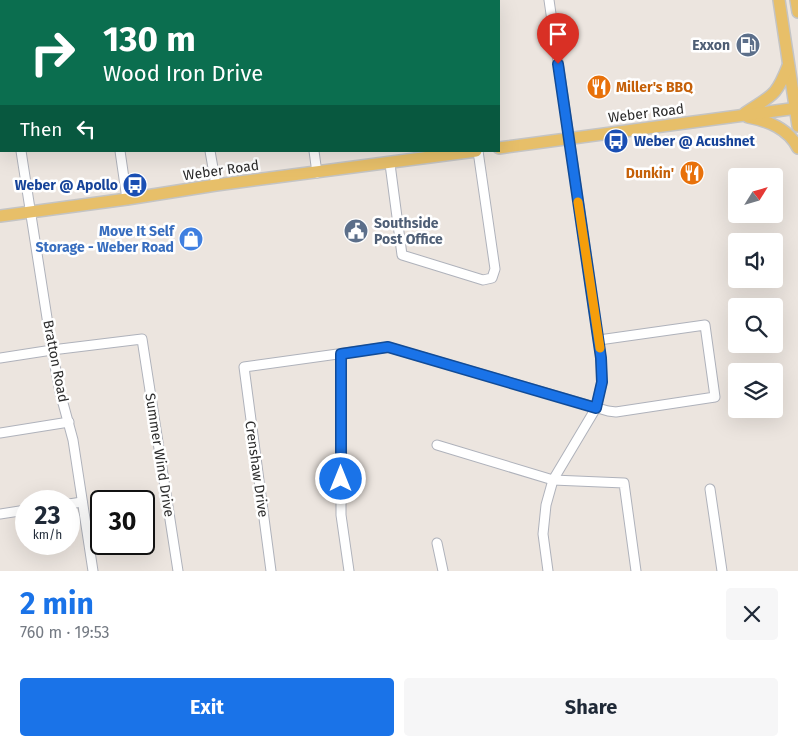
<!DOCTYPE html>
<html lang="en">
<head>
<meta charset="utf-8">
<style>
	:root { --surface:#fff; --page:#f6f6f7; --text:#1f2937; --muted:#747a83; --accent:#1a73e8 }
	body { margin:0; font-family:"Fira Sans",sans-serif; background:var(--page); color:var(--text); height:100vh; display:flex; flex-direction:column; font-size:19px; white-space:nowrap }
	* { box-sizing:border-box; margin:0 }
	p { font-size:16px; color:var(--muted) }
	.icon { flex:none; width:28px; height:28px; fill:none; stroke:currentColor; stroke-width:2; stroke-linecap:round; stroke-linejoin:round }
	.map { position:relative; height:571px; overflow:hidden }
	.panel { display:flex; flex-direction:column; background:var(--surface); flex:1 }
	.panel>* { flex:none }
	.top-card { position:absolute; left:0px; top:0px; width:500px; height:152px; box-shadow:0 5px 20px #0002; background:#0b6e4f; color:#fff; overflow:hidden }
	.needle { width:32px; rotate:53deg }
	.controls { position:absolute; left:728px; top:168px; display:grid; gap:10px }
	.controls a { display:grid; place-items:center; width:55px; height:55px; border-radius:5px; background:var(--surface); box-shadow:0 5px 20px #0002; font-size:25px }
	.speed { position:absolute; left:15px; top:490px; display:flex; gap:10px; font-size:25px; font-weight:700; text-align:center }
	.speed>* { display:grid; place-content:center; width:65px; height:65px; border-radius:50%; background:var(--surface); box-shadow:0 5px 20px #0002; line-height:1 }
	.speed small { font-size:12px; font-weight:400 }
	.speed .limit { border:2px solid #111; border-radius:8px; background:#fff; color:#111 }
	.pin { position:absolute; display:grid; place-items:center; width:42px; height:42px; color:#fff; margin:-51px -21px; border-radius:50% 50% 50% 0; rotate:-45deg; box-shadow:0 0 5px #0007 }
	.pin .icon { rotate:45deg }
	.me { position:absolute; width:55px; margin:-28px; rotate:0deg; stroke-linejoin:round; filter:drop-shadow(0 0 4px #0008) }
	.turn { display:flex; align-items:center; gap:18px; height:105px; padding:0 20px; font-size:22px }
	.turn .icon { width:65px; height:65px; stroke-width:2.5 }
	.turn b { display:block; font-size:35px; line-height:42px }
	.then { display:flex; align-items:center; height:48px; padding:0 20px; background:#0003; gap:10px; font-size:19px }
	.round { display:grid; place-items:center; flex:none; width:52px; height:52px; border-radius:5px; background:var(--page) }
	.headline { display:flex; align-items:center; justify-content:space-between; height:85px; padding:0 20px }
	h1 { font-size:30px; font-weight:700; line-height:38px; color:var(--accent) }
	.button { display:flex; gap:10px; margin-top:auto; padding:10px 20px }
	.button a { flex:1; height:58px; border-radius:5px; background:var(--accent); color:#fff; font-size:20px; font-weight:700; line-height:58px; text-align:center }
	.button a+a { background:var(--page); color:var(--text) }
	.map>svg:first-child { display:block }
</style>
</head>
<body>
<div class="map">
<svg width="798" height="571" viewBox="0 0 798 571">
	<rect width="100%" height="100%" fill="#ece5df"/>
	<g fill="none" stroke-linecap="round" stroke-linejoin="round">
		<defs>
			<g id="minor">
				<path d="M96 0V1"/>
				<path d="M187 0V1"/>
				<path d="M292 0V1"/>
				<path d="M0 16 1 24"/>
				<path d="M21 151 52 350 60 392 73 440 93 571"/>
				<path d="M120 151 127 199"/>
				<path d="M210 151 216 185"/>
				<path d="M314 151 317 173"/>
				<path d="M390 164 402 255 483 280 492 278 495 269 478 151"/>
				<path d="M341 354V515L349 571"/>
				<path d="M0 358 52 350 142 339 178 571"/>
				<path d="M0 433 69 422"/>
				<path d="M437 445 553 480 624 483 636 571"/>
				<path d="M710 489 722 571"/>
				<path d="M69 504 82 502"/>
				<path d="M0 514 26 510"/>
				<path d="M437 543 443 571"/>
				<path d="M271 571 244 367 388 347 608 411 616 412 715 397 705 325 599 340"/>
				<path d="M548 571 543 534 546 505 553 480 596 408 602 382 601 358 549 0"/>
			</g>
			<g id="major">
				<path d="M779 0 798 126"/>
				<path d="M796 0 798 12"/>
				<path d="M745 113C772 95 776 97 788 66"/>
				<path d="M748 117C768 121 788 128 798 148"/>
				<path d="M499 148 798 108"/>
				<path d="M0 216 127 199 216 185 476 151"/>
			</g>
		</defs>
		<use href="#minor" stroke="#afb2bb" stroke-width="11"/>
		<use href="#major" stroke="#c4c4c4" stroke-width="14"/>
		<use href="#minor" stroke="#fff" stroke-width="9"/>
		<use href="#major" stroke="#e7bf69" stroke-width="11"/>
	</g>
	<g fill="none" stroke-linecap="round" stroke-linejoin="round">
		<defs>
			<path id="route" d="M341 479V354L388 347 596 408 602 382 601 358 558 64"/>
		</defs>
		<use href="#route" stroke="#114b97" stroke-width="12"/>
		<use href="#route" stroke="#1a73e8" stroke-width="9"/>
		<path stroke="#f59e0b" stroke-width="9" d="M578 202 600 348"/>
	</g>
	<defs>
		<symbol id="fuel-disc" viewBox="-11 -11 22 22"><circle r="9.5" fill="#5c6f8a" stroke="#fff"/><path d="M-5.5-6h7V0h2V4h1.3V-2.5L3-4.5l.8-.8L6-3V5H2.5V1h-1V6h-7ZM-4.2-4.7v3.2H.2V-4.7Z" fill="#fff"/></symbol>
		<symbol id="restaurant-disc" viewBox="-11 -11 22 22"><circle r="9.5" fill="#e8710a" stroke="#fff"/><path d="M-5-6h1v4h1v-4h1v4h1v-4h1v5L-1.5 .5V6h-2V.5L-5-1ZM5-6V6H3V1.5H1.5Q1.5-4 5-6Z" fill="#fff"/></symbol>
		<symbol id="bus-disc" viewBox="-11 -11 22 22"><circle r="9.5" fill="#1a4fb4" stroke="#fff"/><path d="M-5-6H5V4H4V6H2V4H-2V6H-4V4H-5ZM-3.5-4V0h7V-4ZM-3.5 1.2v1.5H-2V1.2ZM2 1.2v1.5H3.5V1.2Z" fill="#fff"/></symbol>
		<symbol id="civic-disc" viewBox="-11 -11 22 22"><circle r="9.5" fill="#5c6f8a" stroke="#fff"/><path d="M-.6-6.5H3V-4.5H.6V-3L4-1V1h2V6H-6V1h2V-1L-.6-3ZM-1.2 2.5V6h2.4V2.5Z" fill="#fff"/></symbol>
		<symbol id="shop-disc" viewBox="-11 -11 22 22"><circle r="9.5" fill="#3f7fe0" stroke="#fff"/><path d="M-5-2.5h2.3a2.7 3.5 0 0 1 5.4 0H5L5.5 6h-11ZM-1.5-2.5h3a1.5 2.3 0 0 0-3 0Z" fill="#fff"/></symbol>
	</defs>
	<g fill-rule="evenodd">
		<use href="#fuel-disc" x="734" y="31" width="28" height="28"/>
		<use href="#restaurant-disc" x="585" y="73" width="28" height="28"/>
		<use href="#bus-disc" x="602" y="127" width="28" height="28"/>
		<use href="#restaurant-disc" x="678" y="159" width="28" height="28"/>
		<use href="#bus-disc" x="121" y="171" width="28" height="28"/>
		<use href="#civic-disc" x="342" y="217" width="28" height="28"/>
		<use href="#shop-disc" x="177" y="225" width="28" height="28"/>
	</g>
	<g text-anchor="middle" stroke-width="5" stroke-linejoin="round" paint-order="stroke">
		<g font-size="14" font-weight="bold" fill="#4e5e75" stroke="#fff" text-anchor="end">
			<text x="730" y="50">Exxon</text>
			<text x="374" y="228" text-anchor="start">Southside<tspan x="374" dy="16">Post Office</tspan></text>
		</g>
		<g font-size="14" font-weight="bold" fill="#c56008" stroke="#fff" text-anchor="start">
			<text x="616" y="92">Miller's BBQ</text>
			<text x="674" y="178" text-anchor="end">Dunkin'</text>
		</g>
		<g font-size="14" fill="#2c2c2c" stroke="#fff">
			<text transform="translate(646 113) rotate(-7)" y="5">Weber Road</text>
			<text transform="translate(221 170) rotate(-8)" y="5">Weber Road</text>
			<text transform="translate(56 361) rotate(79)" y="5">Bratton Road</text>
			<text transform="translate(160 455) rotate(81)" y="5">Summer Wind Drive</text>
			<text transform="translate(257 469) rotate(82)" y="5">Crenshaw Drive</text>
		</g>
		<g font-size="14" font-weight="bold" fill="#164399" stroke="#fff" text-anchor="start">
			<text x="634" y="146">Weber @ Acushnet</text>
			<text x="118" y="190" text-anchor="end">Weber @ Apollo</text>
		</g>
		<g font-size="14" font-weight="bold" fill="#366cbe" stroke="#fff" text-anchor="end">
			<text x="174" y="236">Move It Self<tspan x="174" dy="16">Storage - Weber Road</tspan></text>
		</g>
	</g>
</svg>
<div class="controls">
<a><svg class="needle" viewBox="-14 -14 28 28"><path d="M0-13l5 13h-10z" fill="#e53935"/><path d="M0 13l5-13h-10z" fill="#747a83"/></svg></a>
<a><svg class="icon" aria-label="sound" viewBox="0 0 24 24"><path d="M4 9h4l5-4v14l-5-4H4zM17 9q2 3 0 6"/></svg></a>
<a><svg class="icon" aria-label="search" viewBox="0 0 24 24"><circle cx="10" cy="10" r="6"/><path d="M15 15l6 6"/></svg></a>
<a><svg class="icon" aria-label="layers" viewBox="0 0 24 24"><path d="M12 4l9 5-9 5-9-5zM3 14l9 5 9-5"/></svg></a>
</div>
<div class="speed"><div>23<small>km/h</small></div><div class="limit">30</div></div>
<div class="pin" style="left:558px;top:64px;background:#d93025"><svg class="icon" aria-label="arrive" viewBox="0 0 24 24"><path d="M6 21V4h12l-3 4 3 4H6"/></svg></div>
<svg class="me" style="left:341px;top:479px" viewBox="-20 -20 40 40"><circle r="17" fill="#1a73e8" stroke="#fff" stroke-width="3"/><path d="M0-11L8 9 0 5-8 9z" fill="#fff"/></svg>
<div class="top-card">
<div class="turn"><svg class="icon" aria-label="right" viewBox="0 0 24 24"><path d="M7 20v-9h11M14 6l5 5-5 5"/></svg><div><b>130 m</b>Wood Iron Drive</div></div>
<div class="then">Then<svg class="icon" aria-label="left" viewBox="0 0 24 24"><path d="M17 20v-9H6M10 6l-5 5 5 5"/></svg></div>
</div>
</div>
<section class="panel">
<div class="headline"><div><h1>2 min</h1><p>760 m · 19:53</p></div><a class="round"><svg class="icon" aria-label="close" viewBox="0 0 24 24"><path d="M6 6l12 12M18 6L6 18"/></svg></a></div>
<div class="button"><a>Exit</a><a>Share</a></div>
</section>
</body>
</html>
